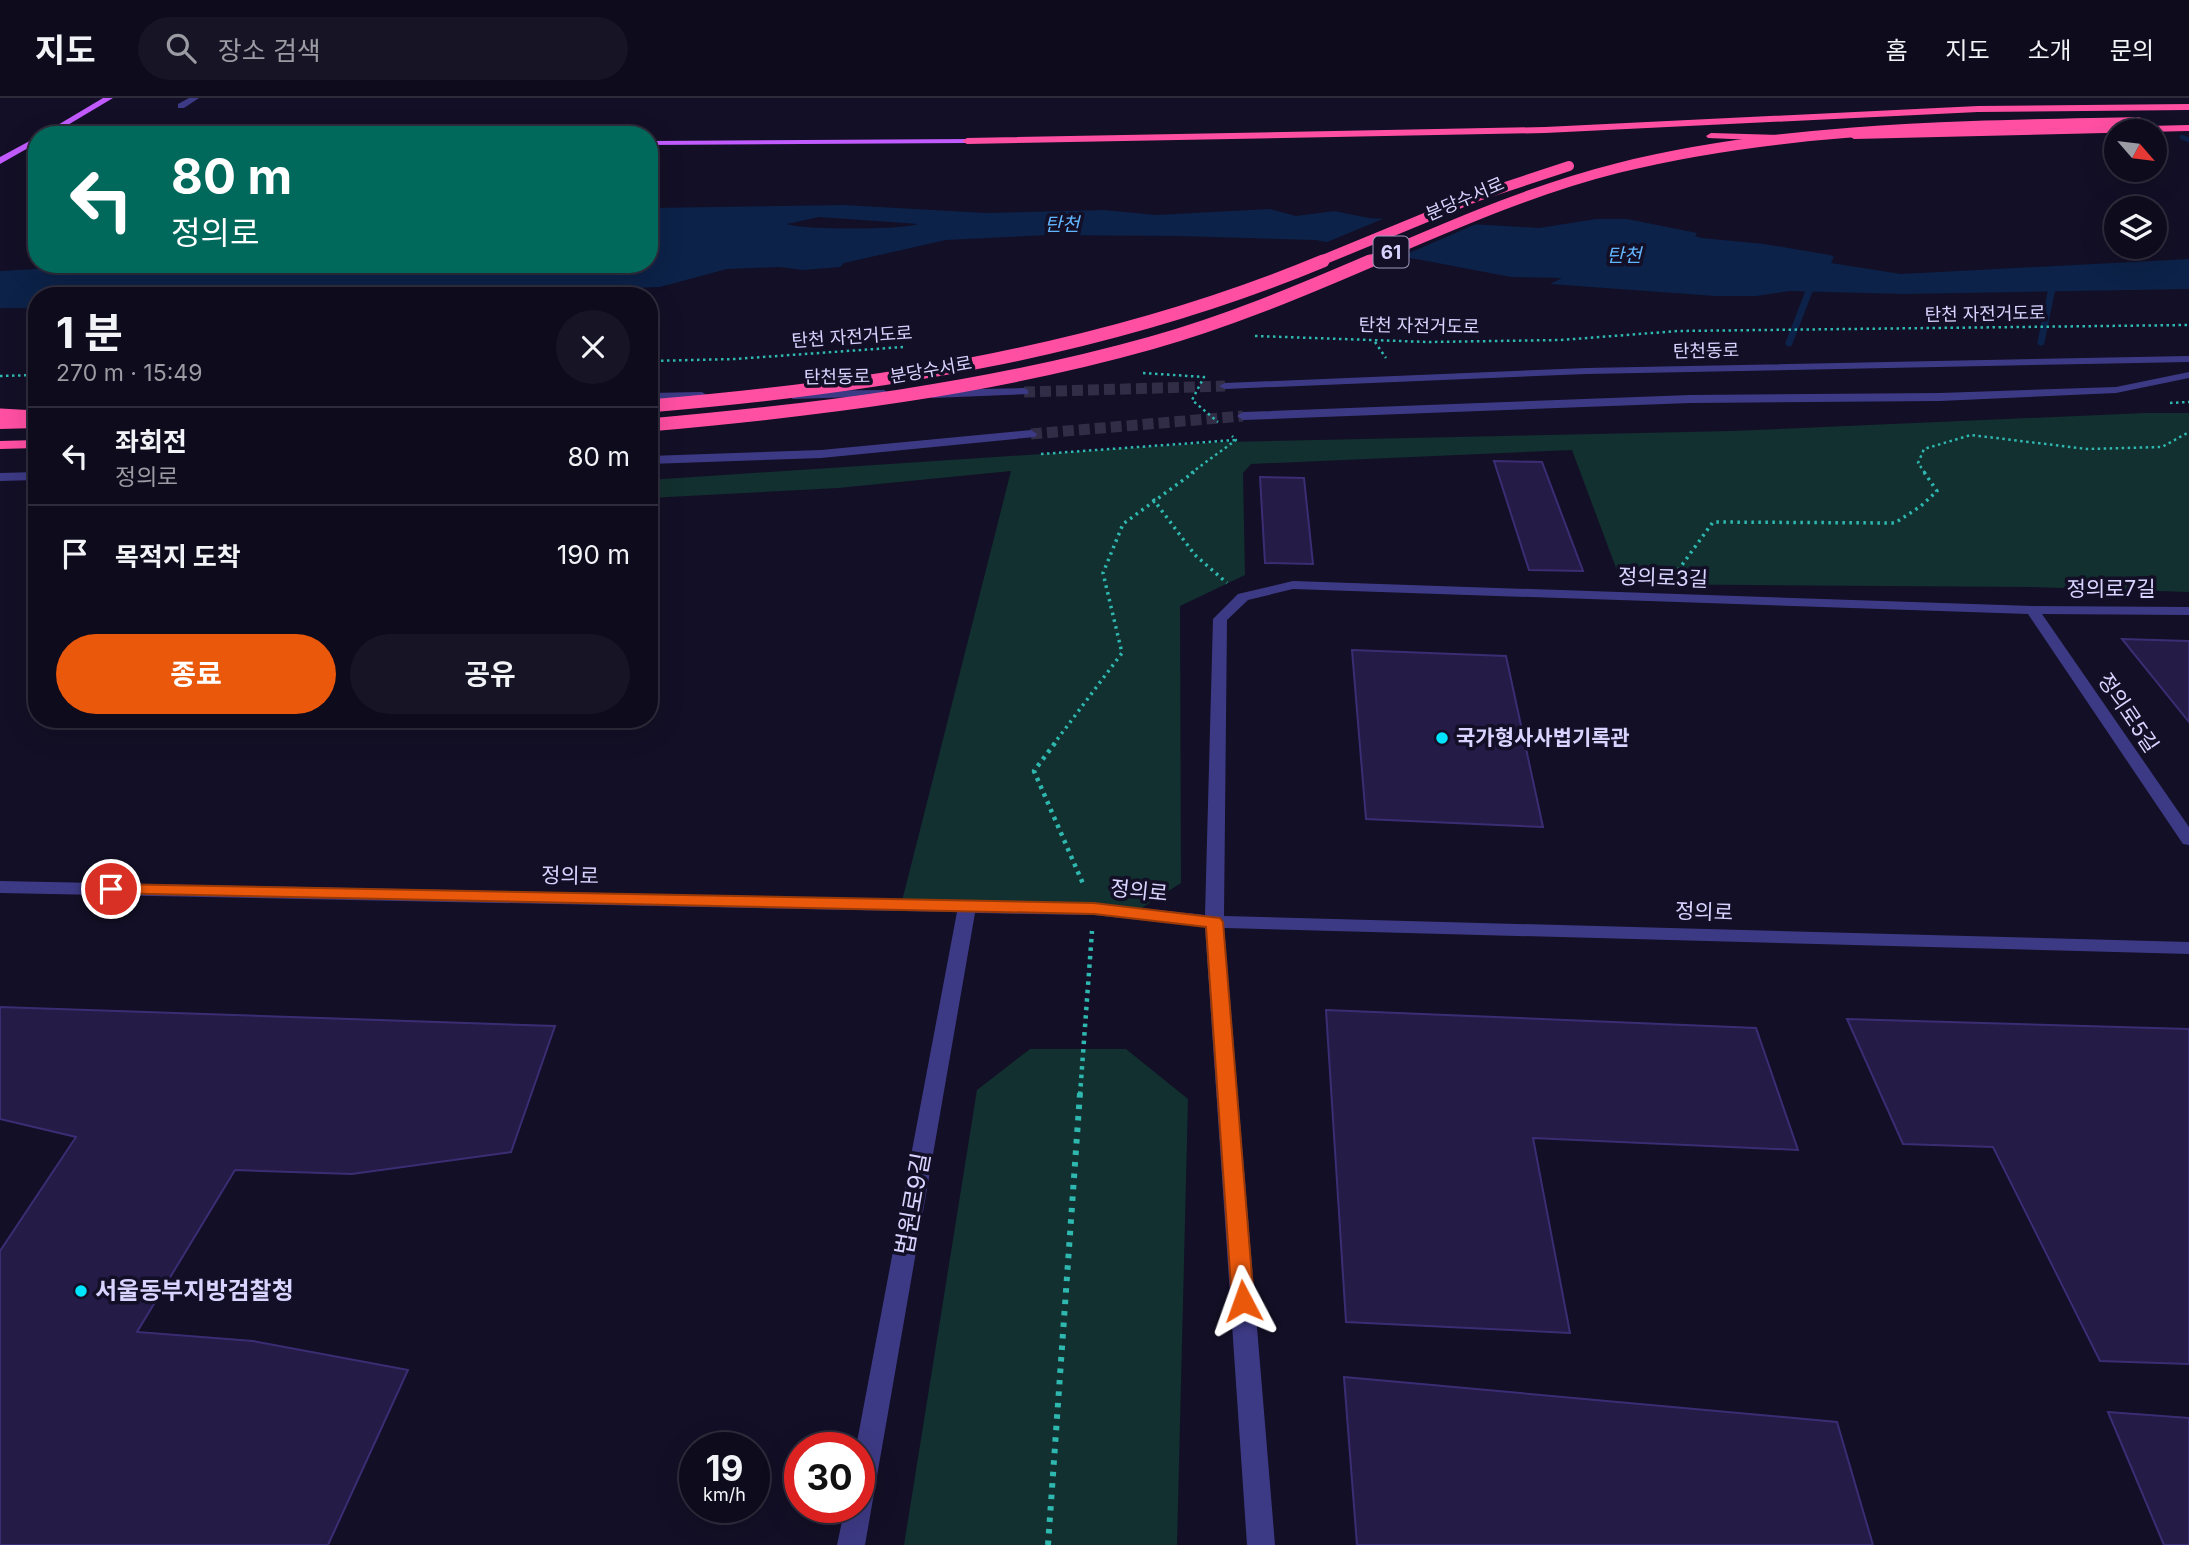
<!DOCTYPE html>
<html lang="ko">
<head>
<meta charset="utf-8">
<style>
	:root { --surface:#0e0b1c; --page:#171425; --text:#f1f3f6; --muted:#9b9ba3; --line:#2e2b3b; --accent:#ea580c }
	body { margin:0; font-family:Inter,"Noto Sans KR",sans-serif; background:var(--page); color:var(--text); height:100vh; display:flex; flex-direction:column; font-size:26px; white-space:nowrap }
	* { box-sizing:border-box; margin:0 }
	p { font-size:23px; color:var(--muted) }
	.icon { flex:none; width:38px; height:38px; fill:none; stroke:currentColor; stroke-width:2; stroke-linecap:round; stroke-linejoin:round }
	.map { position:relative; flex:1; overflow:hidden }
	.details { position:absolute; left:28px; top:189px; width:630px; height:441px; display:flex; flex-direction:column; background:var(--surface); border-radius:28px; box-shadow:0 7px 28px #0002,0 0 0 2px var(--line) }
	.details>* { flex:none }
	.guide { position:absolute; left:28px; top:28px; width:630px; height:147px; border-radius:28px; box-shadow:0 7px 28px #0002,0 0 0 2px var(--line); background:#00695c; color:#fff; overflow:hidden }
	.needle { width:46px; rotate:118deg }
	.fabs { position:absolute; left:2104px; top:21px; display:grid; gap:14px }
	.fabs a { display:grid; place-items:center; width:63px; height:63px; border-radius:50%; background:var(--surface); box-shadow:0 7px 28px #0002,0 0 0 2px var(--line); font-size:35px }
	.speed { position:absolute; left:679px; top:1334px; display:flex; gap:14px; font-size:35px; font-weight:700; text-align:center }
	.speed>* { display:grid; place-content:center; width:91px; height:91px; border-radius:50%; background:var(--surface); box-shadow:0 7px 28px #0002,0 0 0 2px var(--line); line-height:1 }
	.speed small { font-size:18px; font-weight:400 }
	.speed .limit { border:10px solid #d22; background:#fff; color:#111 }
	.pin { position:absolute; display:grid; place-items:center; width:60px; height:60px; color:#fff; margin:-30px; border:4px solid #fff; border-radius:50%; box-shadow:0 2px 7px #0007 }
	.me { position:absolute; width:77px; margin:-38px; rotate:356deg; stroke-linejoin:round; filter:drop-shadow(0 0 5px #0008) }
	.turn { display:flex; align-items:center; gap:24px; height:147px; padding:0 28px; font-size:32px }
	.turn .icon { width:91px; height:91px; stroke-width:2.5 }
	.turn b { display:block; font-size:49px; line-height:60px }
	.round { display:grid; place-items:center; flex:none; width:74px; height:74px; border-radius:37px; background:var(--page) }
	.head { display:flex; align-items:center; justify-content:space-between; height:119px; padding:0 28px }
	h1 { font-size:42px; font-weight:700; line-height:52px }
	.button { display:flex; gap:14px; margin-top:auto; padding:14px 28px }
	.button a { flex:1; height:80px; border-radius:42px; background:var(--accent); color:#fff; font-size:28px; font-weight:700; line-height:80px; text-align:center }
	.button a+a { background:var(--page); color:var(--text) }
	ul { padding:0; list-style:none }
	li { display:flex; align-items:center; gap:21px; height:98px; padding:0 28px; border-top:2px solid var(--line) }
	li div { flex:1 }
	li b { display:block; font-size:26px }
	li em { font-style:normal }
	header { display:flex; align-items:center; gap:42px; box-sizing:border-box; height:98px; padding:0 35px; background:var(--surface); border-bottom:2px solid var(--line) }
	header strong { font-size:33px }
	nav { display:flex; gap:38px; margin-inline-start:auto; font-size:24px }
	.search { width:490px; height:63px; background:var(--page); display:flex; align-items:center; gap:18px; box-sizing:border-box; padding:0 24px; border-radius:38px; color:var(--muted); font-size:26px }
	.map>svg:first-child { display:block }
</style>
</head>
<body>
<header>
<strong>지도</strong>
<div class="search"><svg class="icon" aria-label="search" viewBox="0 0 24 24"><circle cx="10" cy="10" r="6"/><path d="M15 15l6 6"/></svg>장소 검색</div>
<nav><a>홈</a><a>지도</a><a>소개</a><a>문의</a></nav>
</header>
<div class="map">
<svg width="2189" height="1447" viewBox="0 0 2189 1447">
	<rect width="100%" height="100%" fill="#130f26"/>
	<g fill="#12302f">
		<path d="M2145 315H2189V494L2030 489 1622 486 1572 352 1251 366 1243 375 1245 477 1180 508 1181 785 1137 813 902 803 1011 373 838 390 649 400V382L1222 344 1732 333Z"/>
		<path d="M1030 951H1126L1188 1001 1177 1447H904L977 992Z"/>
	</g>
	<path fill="#0c2248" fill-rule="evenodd" d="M844 107 986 115 1104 112 1156 117 1270 111 1296 118 1334 113 1369 120 1539 130 1596 121H1627L1697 135 1695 138 1702 140 1764 146 1830 157 1834 159 1831 165 1901 176 2189 161V191L1903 196 1790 193 1756 198H1715L1550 186 1562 180 1511 179 1316 142 1178 138 1048 137 946 142 844 165 840 169 803 172 779 169 727 171 660 189 541 193 540 191 506 190 371 198H37V210H0V173L52 170 90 174 122 167 162 166H649V110ZM819 119 918 126C903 132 801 132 787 126Z"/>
	<path fill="#130f26" d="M1390 118 1483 123 1393 162 1320 147Z"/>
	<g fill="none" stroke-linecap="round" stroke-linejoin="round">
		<path stroke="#0c2248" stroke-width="5" d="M2182 39 2189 42"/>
		<g stroke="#0c2248" stroke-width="7">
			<path d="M2041 244 2054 180"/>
			<path d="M1789 245 1813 183"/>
		</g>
	</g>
	<g fill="#241b47" stroke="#3b2d73" stroke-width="2">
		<path d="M1494 363 1542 364 1583 473 1529 472Z"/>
		<path d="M1260 379 1304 380 1313 466 1265 465Z"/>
		<path d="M2122 541 2189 543V624Z"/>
		<path d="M1352 552 1506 558 1543 729 1366 721Z"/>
		<path d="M0 909 555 928 511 1054 352 1076 235 1072 137 1234 253 1243 408 1272 328 1447H0V1153L76 1039 0 1021Z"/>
		<path d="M1326 912 1756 930 1798 1052 1533 1040 1570 1235 1346 1224Z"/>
		<path d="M1847 921 2189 931V1266L2100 1263 1993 1049 1903 1046Z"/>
		<path d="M1344 1279 1837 1324 1873 1447H1357Z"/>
		<path d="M2108 1314 2189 1320V1447H2164Z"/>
	</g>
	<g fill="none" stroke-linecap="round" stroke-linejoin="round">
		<g stroke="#312d47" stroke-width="11" stroke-dasharray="11 5" stroke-linecap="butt">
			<path d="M1024 294 1225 288"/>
			<path d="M1031 336 1243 318"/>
		</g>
		<g stroke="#2fb8b0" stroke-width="2.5" stroke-dasharray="2.5 3.5" stroke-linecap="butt">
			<path d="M1255 238 1429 244 1561 242 1678 233 2189 227"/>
			<path d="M1375 244 1386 260"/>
			<path d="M649 263 735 261 903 249"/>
			<path d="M1143 275 1204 279 1192 302 1218 324"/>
			<path d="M0 278 37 277"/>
			<path d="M2170 305 2189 304"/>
			<path d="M1041 356 1235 342"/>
			<path d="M1191 375 1236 342 1232 338"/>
			<path d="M1925 375 1918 365 1924 351 1971 337 2087 351 2162 349 2189 334"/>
		</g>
		<g stroke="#2fb8b0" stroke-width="3.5" stroke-dasharray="2.5 4.5" stroke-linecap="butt">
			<path d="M1153 401 1195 457 1227 485"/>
			<path d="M1674 478 1713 424 1895 425 1921 408 1937 393 1924 374"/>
			<path d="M1053 647 1122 555 1103 475 1123 426 1194 374"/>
		</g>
		<g stroke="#2fb8b0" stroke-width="4.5" stroke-dasharray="3.5 5" stroke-linecap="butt">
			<path d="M1055 645 1034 673 1084 788"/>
			<path d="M1080 997 1092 833"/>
		</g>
		<path stroke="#2fb8b0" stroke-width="6" stroke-dasharray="4.5 7" stroke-linecap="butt" d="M1048 1447 1080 995"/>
		<g fill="#3d3a85" fill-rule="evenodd">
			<path d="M189 0H199L184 10H178V6Z"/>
			<path d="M2189 258V264L1586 276 1225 291 1219 288 1225 285 1586 270Z"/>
			<path d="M2189 274V280L2116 295 1940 303 1690 305 1243 322 1237 318 1243 314 1690 297 1940 295 2116 289Z"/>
			<path d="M1024 290 1028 292V296L933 300 927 296 933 292Z"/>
			<path d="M884 292 890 296 888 298 793 301 787 297 793 293Z"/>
			<path d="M649 295 702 294 708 298 702 302 649 303Z"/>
			<path d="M1031 332 1037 336 1035 339 821 360 649 366V358L821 352Z"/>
			<path d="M37 374V382L0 383V375Z"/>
			<path d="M1293 483 2032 508 2189 509V517L2042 516 2189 729V747L2183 746 2028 516 1293 491 1248 502 1227 522 1224 818 2189 844V856L1224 830 1275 1447H1247L1205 829 1094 817 975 815 865 1447H837L845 1409H859V1349H856L957 814 0 795V783L1094 805 1205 817 1213 521 1238 496Z"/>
		</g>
		<g fill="#c25bff" fill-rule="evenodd">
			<path d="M103 0H113L51 37H41Z"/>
			<path d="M37 39V45L0 66V59Z"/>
			<path d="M970 41 967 45 649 47V43Z"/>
		</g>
		<g fill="#ff4fa3" fill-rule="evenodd">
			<path d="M2189 6V12L1978 14 1545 35 967 46 962 43 967 40 1545 29 1978 8Z"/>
			<path d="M2189 27V33L1854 41 1849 38 1854 35Z"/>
			<path d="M1711 35 1780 37 1785 40 1780 43 1708 40 1706 38Z"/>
			<path d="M37 322V330L0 331V323Z"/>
			<path d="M37 342V350L0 351V343Z"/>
		</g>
		<g stroke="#ff4fa3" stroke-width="10">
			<path d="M1318 164 1478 98 1569 68"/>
			<path d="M1366 164C1448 129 1530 92 1618 70 1787 28 1964 28 2138 24"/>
		</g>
		<g stroke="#ff4fa3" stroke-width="13">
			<path d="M649 308C879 289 1109 252 1323 163"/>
			<path d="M0 317 37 319"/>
			<path d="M649 327C819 312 987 291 1151 245 1226 224 1298 194 1370 163"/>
		</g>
	</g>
	<path fill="#ea580c" stroke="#983908" stroke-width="2" d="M111 786 1094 805 1220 820 1223 824 1254 1203 1251 1210 1243 1212 1235 1210 1232 1203 1206 829 1094 816 105 795 102 791 105 787Z"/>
	<g fill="#00e5ff" stroke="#130f26" stroke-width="2.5">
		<circle cx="1442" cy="640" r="7"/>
		<circle cx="81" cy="1193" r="7"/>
	</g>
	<g text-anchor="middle" stroke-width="7" stroke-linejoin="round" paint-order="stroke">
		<g font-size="18" fill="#d9d4ff" stroke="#130f26">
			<text transform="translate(1465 101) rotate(-23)" y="6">분당수서로</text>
			<text transform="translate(1985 216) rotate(-1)" y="6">탄천 자전거도로</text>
			<text transform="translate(1419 228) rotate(1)" y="6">탄천 자전거도로</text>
			<text transform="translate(852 239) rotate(-4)" y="6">탄천 자전거도로</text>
			<text transform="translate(1706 253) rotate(-1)" y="6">탄천동로</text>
			<text transform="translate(931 272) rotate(-10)" y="6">분당수서로</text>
			<text transform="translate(837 279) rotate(-1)" y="6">탄천동로</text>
		</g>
		<g font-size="19" font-style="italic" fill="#62b6ff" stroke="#130f26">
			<text x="1062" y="133">탄천</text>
			<text x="1624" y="164">탄천</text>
		</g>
		<rect fill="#130f26" stroke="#9e99be" stroke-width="2" x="1373.5" y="138.5" width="35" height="31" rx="5"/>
		<g font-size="19" font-weight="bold" fill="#d9d4ff">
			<text x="1391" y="161">61</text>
		</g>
		<g font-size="21" fill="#d9d4ff" stroke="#130f26">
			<text transform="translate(1663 480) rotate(2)" y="7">정의로3길</text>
			<text x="2111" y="498">정의로7길</text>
			<text transform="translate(2128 615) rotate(56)" y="7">정의로5길</text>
			<text transform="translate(570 778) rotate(1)" y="7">정의로</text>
			<text transform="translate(1139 793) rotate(6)" y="7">정의로</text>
			<text transform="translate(1704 814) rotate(2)" y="7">정의로</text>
		</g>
		<g font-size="21" font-weight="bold" fill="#d9d4ff" stroke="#130f26" text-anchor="start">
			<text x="1456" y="647">국가형사사법기록관</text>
		</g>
		<g font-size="24" fill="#d9d4ff" stroke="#130f26">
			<text transform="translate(913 1106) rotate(-80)" y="8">법원로9길</text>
		</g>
		<g font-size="24" font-weight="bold" fill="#d9d4ff" stroke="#130f26" text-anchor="start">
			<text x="95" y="1201">서울동부지방검찰청</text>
		</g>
	</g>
</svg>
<div class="fabs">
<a><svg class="needle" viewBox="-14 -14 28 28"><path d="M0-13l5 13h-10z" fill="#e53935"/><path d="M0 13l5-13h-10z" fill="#9b9ba3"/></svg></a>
<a><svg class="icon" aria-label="layers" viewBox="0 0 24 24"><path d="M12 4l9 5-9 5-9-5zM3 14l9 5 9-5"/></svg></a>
</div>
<div class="speed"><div>19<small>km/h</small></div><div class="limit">30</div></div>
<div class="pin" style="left:111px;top:791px;background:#d93025"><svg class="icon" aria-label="arrive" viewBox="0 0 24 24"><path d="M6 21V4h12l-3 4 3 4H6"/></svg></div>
<svg class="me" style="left:1243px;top:1203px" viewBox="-20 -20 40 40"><path d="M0-17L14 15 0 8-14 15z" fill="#ea580c" stroke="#fff" stroke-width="4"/></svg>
<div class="guide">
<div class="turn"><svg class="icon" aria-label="left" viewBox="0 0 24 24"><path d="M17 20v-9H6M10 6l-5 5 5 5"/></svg><div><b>80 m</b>정의로</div></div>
</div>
<section class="details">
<div class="head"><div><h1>1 분</h1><p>270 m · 15:49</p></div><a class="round"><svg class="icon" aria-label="close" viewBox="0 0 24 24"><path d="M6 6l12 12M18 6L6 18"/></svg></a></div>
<ul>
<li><svg class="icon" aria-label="left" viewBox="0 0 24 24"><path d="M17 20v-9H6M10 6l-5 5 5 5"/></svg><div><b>좌회전</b><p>정의로</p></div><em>80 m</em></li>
<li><svg class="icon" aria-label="arrive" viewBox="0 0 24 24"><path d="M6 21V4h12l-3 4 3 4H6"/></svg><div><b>목적지 도착</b></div><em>190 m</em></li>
</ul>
<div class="button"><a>종료</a><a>공유</a></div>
</section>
</div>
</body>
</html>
